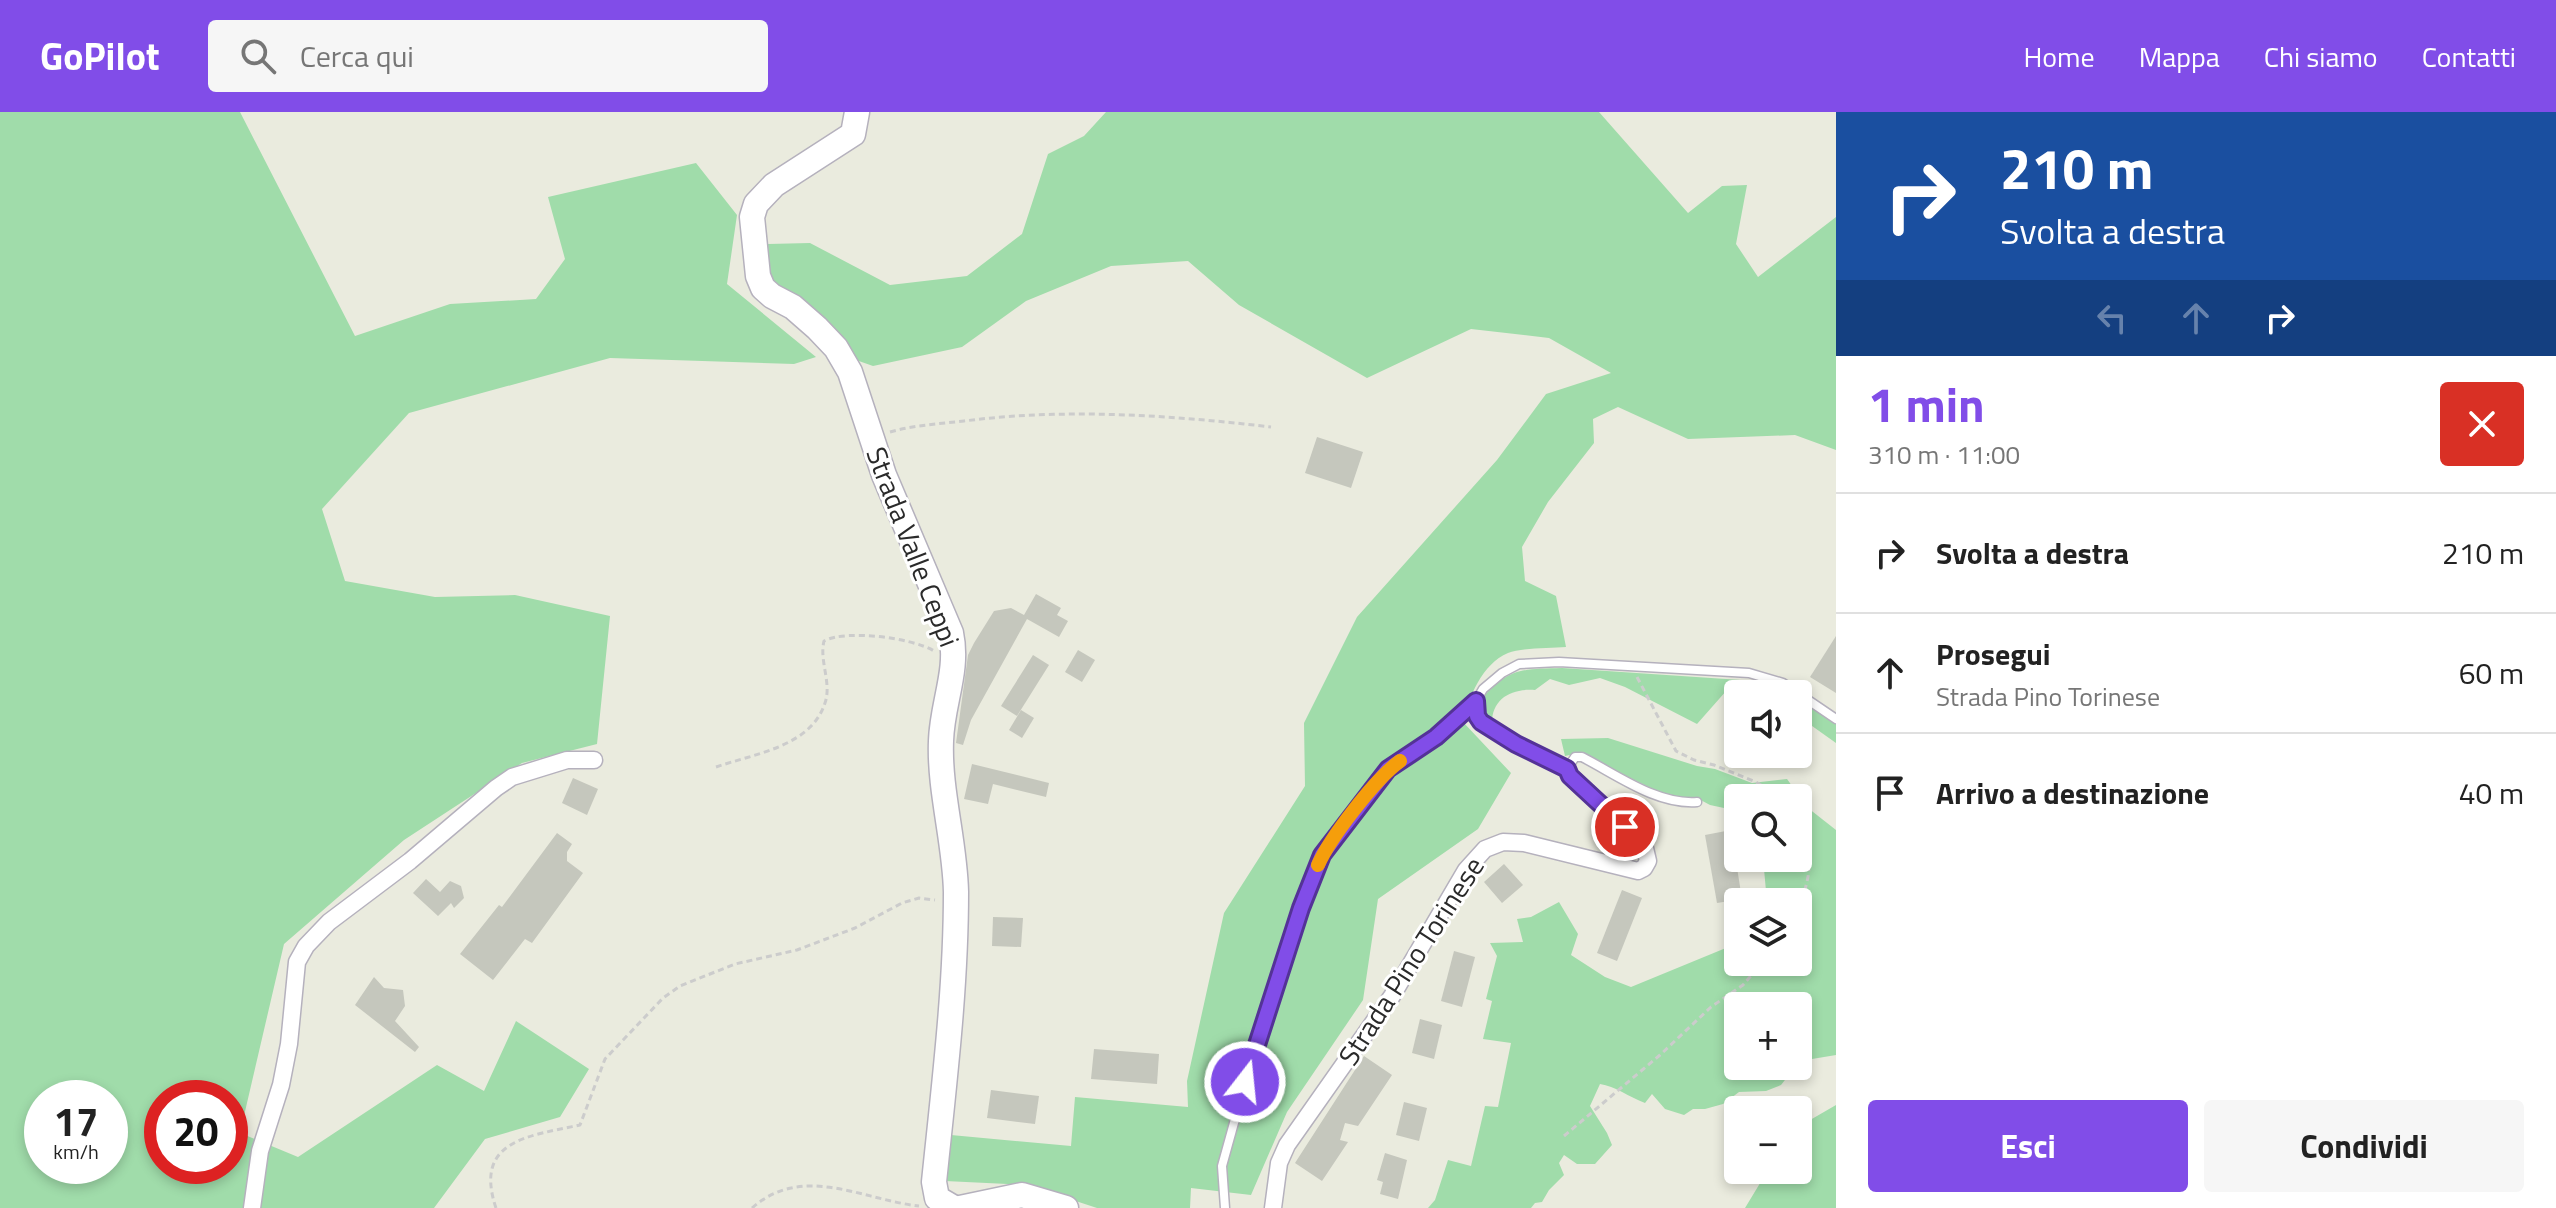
<!DOCTYPE html>
<html lang="it">
<head>
<meta charset="utf-8">
<style>
	:root { --surface:#fff; --page:#f6f6f6; --text:#222; --muted:#767676; --line:#e0e0e0; --accent:#814de8 }
	body { margin:0; font-family:"Titillium Web",sans-serif; background:var(--page); color:var(--text); height:100vh; display:flex; flex-direction:column; font-size:30px; white-space:nowrap }
	* { box-sizing:border-box; margin:0 }
	p { font-size:26px; color:var(--muted) }
	.icon { flex:none; width:44px; height:44px; fill:none; stroke:currentColor; stroke-width:2; stroke-linecap:round; stroke-linejoin:round }
	.map { position:relative; flex:1; overflow:hidden }
	.details { display:flex; flex-direction:column; background:var(--surface); width:720px }
	.details>* { flex:none }
	.top-card { background:#1a4fa0; color:#fff; overflow:hidden }
	.tools { position:absolute; left:1724px; top:568px; display:grid; gap:16px }
	.tools a { display:grid; place-items:center; width:88px; height:88px; border-radius:8px; background:var(--surface); box-shadow:0 4px 12px #0003; font-size:40px }
	.speed { position:absolute; left:24px; top:968px; display:flex; gap:16px; font-size:40px; font-weight:700; text-align:center }
	.speed>* { display:grid; place-content:center; width:104px; height:104px; border-radius:50%; background:var(--surface); box-shadow:0 4px 12px #0003; line-height:1 }
	.speed small { font-size:20px; font-weight:400 }
	.speed .limit { border:12px solid #d22; background:#fff; color:#111 }
	.pin { position:absolute; display:grid; place-items:center; width:68px; height:68px; color:#fff; margin:-34px; border:4px solid #fff; border-radius:50%; box-shadow:0 2px 8px #0007 }
	.me { position:absolute; width:88px; margin:-44px; rotate:16deg; stroke-linejoin:round; filter:drop-shadow(0 0 6px #0008) }
	.turn { display:flex; align-items:center; gap:28px; height:168px; padding:0 32px; font-size:36px }
	.turn .icon { width:104px; height:104px; stroke-width:2.5 }
	.turn b { display:block; font-size:56px; line-height:68px }
	.lanes { display:flex; align-items:center; height:76px; padding:0 32px; background:#0003; justify-content:center; gap:40px; direction:ltr }
	.lanes .off { opacity:.35 }
	.round { display:grid; place-items:center; flex:none; width:84px; height:84px; border-radius:8px; background:var(--page) }
	.overview { display:flex; align-items:center; justify-content:space-between; height:136px; padding:0 32px }
	h1 { font-size:48px; font-weight:700; line-height:60px; color:var(--accent) }
	.cta { display:flex; gap:16px; margin-top:auto; padding:16px 32px }
	.cta a { flex:1; height:92px; border-radius:8px; background:var(--accent); color:#fff; font-size:32px; font-weight:700; line-height:92px; text-align:center }
	.cta a+a { background:var(--page); color:var(--text) }
	ul { padding:0; list-style:none }
	li { display:flex; align-items:center; gap:24px; height:120px; padding:0 32px; border-top:2px solid var(--line) }
	li div { flex:1 }
	li b { display:block; font-size:30px }
	li em { font-style:normal }
	header { display:flex; align-items:center; gap:48px; box-sizing:border-box; height:112px; padding:0 40px; background:var(--accent); color:#fff }
	header strong { font-size:38px }
	nav { display:flex; gap:44px; margin-inline-start:auto; font-size:28px }
	.search { width:560px; height:72px; background:var(--page); display:flex; align-items:center; gap:20px; box-sizing:border-box; padding:0 28px; border-radius:8px; color:var(--muted); font-size:30px }
	main { display:flex; flex:1; min-height:0 }
	.map>svg:first-child { display:block }
</style>
</head>
<body>
<header>
<strong>GoPilot</strong>
<div class="search"><svg class="icon" aria-label="search" viewBox="0 0 24 24"><circle cx="10" cy="10" r="6"/><path d="M15 15l6 6"/></svg>Cerca qui</div>
<nav><a>Home</a><a>Mappa</a><a>Chi siamo</a><a>Contatti</a></nav>
</header>
<main>
<div class="map">
<svg width="1836" height="1096" viewBox="0 0 1836 1096">
	<rect width="100%" height="100%" fill="#eaebde"/>
	<g fill="#a0dcaa" fill-rule="evenodd">
		<path d="M0 0H240L355 224 450 192 536 187 565 147 548 85 696 51 737 103 727 172 816 245 794 252 610 246 409 301 322 397 345 469 435 485 515 483 610 504 597 632 522 651 404 728 284 832 240 1021 298 1045 437 953 484 979 516 909 589 957 560 1005 485 1027 434 1096H0ZM42 986H110V1054H42ZM162 986H230V1054H162Z"/>
		<path d="M1106 0H1599L1688 101 1722 74 1747 73 1736 132 1758 165 1836 105V338L1795 323 1688 327 1618 295 1593 307 1594 331 1548 390 1522 435 1525 469 1556 484 1566 535C1550 536 1521 536 1508 541 1482 552 1469 585 1463 610L1511 661 1478 717 1378 787 1363 888 1287 1000 1251 1083 1191 1076 1190 1096H1097L1027 1073 945 1069 951 1023 1071 1034 1075 985 1188 995 1187 969 1224 801 1305 674 1304 611 1357 505 1497 348 1546 282 1611 261 1549 226 1471 217 1367 266 1239 193 1188 149 1111 154 1026 189 962 235 873 254 856 248 770 173 768 132 810 131 890 173 967 164 1022 122 1048 42 1084 24Z"/>
		<path d="M1562 556 1741 568 1763 571 1788 582H1745L1727 578 1697 612 1625 575 1600 566 1569 573 1550 567 1535 578C1511 576 1491 587 1492 613L1481 605 1480 589C1507 556 1521 557 1562 556Z"/>
		<path d="M1798 587 1836 611V631L1798 604Z"/>
		<path d="M1608 626 1697 654 1715 657 1752 671 1787 667 1808 696 1836 718V943L1806 948 1792 959 1781 973 1766 979 1739 980 1723 992 1705 997H1693L1684 1003 1665 997 1652 982 1645 991C1629 985 1615 974 1600 972L1590 994 1607 1021 1612 1033 1595 1052H1577L1564 1043 1559 1051 1564 1063 1549 1078 1542 1090 1535 1091 1531 1096H1428L1435 1088 1448 1048 1471 1054 1485 994 1498 995 1511 931 1483 927 1492 889 1486 887 1497 844 1490 831 1523 830 1517 807 1531 805 1559 790 1578 822 1571 843 1605 865 1631 875 1738 831V850H1798V790H1767L1763 746H1798V686H1738V699L1710 693 1695 685 1681 686 1659 680 1579 641 1565 644 1561 627ZM1738 894H1798V954H1738Z"/>
		<path d="M1836 993V1096H1745L1768 1058H1798V1015Z"/>
	</g>
	<g fill="#c5c7bd">
		<path d="M1317 325 1363 340 1351 376 1305 361Z"/>
		<path d="M1036 482 1061 496 1057 503 1068 509 1059 525 1027 507 971 608 963 633 956 631 968 543 974 531 994 499 1011 496 1024 503Z"/>
		<path d="M1836 524V581L1810 565Z"/>
		<path d="M1078 538 1095 548 1082 570 1065 560Z"/>
		<path d="M1033 543 1049 553 1017 604 1001 594Z"/>
		<path d="M1021 598 1034 606 1022 626 1009 618Z"/>
		<path d="M972 652 1049 671 1046 685 993 672 988 692 964 687Z"/>
		<path d="M573 666 598 677 587 703 562 691Z"/>
		<path d="M1731 718 1742 787 1717 791 1705 723Z"/>
		<path d="M557 721 572 732 567 740V749L583 761 532 831 525 827 493 868 460 842 499 793 502 795Z"/>
		<path d="M1504 752 1523 773 1502 791 1484 770Z"/>
		<path d="M426 767 440 780 450 769 461 774 464 786 454 796 451 791 438 804 413 781Z"/>
		<path d="M1622 778 1642 786 1617 849 1597 841Z"/>
		<path d="M993 805 1023 806 1021 835 992 834Z"/>
		<path d="M1454 839 1475 845 1462 895 1441 889Z"/>
		<path d="M374 865 384 876 403 878 405 894 395 909 419 935 415 940 355 893Z"/>
		<path d="M1420 907 1442 913 1434 947 1412 941Z"/>
		<path d="M1094 937 1159 942 1157 972 1091 967Z"/>
		<path d="M1364 944 1392 963 1358 1014 1345 1011 1340 1028 1348 1030 1322 1069 1295 1051Z"/>
		<path d="M991 978 1039 984 1035 1012 987 1006Z"/>
		<path d="M1404 990 1427 996 1419 1029 1396 1023Z"/>
		<path d="M1385 1041 1407 1048 1398 1087 1380 1082 1383 1070 1377 1068Z"/>
	</g>
	<g fill="none" stroke-linecap="round" stroke-linejoin="round">
		<defs>
			<g id="lane">
				<path d="M1697 690C1657 693 1617 663 1582 645H1575L1567 657 1516 632 1481 610 1477 604 1476 589 1483 577 1502 561 1519 552 1559 550 1749 561 1783 571 1836 607"/>
				<path d="M1225 1096 1222 1054 1237 1000 1262 911 1301 796 1322 743 1388 657 1436 625 1476 589"/>
			</g>
			<g id="street">
				<path d="M252 1096 260 1039 281 973 289 932 297 850 306 834 329 810 410 749 496 676 512 665 567 648H594"/>
				<path d="M1273 1096 1279 1051 1287 1033 1392 884 1466 758 1485 737 1503 730 1524 731 1638 759 1644 756 1648 749 1644 732 1570 664 1567 657"/>
			</g>
			<g id="secondary">
				<path d="M857 0 853 22 774 73 756 92 752 105 758 164 763 176 772 184 793 195 817 216 836 236 850 260 884 363 951 521C959 559 942 591 941 629 939 678 955 730 956 780 956 877 944 973 934 1070L937 1086 954 1096"/>
				<path d="M960 1096 1022 1083 1066 1096"/>
			</g>
		</defs>
		<use href="#lane" stroke="#b5b1bd" stroke-width="11"/>
		<use href="#street" stroke="#b5b1bd" stroke-width="19"/>
		<use href="#secondary" stroke="#b5b1bd" stroke-width="27"/>
		<g stroke="#ccc" stroke-width="3" stroke-dasharray="6 4" stroke-linecap="butt">
			<path d="M890 320C914 313 939 312 964 309 1066 296 1169 303 1271 315"/>
			<path d="M1637 565 1676 639 1694 648 1714 653 1756 670 1782 686"/>
			<path d="M716 655C753 642 811 635 825 591 832 571 819 549 824 529 846 517 913 526 934 539"/>
			<path d="M1798 705C1813 735 1813 764 1798 795"/>
			<path d="M1564 1024 1660 943 1711 895 1743 873 1763 850"/>
			<path d="M496 1096C473 1028 529 1024 580 1013L605 947 663 886 680 874 735 852 797 838 855 816 902 791 919 786 935 788"/>
			<path d="M752 1096C803 1051 863 1088 919 1094"/>
		</g>
		<use href="#lane" stroke="#fff" stroke-width="8"/>
		<use href="#street" stroke="#fff" stroke-width="16"/>
		<use href="#secondary" stroke="#fff" stroke-width="24"/>
	</g>
	<g fill="none" stroke-linecap="round" stroke-linejoin="round">
		<defs>
			<path id="route" d="M1245 970 1301 796 1322 743 1388 657 1436 625 1476 589 1477 604 1481 610 1516 632 1567 657 1570 664 1625 715"/>
		</defs>
		<use href="#route" stroke="#543297" stroke-width="20"/>
		<use href="#route" stroke="#814de8" stroke-width="14"/>
		<path stroke="#f59e0b" stroke-width="14" d="M1318 753C1330 726 1376 666 1400 649"/>
	</g>
	<g text-anchor="middle" stroke-width="6" stroke-linejoin="round" paint-order="stroke">
		<g font-size="28" fill="#2a2a2a" stroke="#fff">
			<text transform="translate(913 435) rotate(69)" y="10">Strada Valle Ceppi</text>
			<text transform="translate(1411 849) rotate(-57)" y="10">Strada Pino Torinese</text>
		</g>
	</g>
</svg>
<div class="tools">
<a><svg class="icon" aria-label="sound" viewBox="0 0 24 24"><path d="M4 9h4l5-4v14l-5-4H4zM17 9q2 3 0 6"/></svg></a>
<a><svg class="icon" aria-label="search" viewBox="0 0 24 24"><circle cx="10" cy="10" r="6"/><path d="M15 15l6 6"/></svg></a>
<a><svg class="icon" aria-label="layers" viewBox="0 0 24 24"><path d="M12 4l9 5-9 5-9-5zM3 14l9 5 9-5"/></svg></a>
<a>+</a>
<a>−</a>
</div>
<div class="speed"><div>17<small>km/h</small></div><div class="limit">20</div></div>
<div class="pin" style="left:1625px;top:715px;background:#d93025"><svg class="icon" aria-label="arrive" viewBox="0 0 24 24"><path d="M6 21V4h12l-3 4 3 4H6"/></svg></div>
<svg class="me" style="left:1245px;top:970px" viewBox="-20 -20 40 40"><circle r="17" fill="#814de8" stroke="#fff" stroke-width="3"/><path d="M0-11L8 9 0 5-8 9z" fill="#fff"/></svg>
</div>
<section class="details">
<div class="top-card">
<div class="turn"><svg class="icon" aria-label="right" viewBox="0 0 24 24"><path d="M7 20v-9h11M14 6l5 5-5 5"/></svg><div><b>210 m</b>Svolta a destra</div></div>
<div class="lanes"><svg class="icon off" aria-label="left" viewBox="0 0 24 24"><path d="M17 20v-9H6M10 6l-5 5 5 5"/></svg><svg class="icon off" aria-label="ahead" viewBox="0 0 24 24"><path d="M12 20V5M6 11l6-6 6 6"/></svg><svg class="icon" aria-label="right" viewBox="0 0 24 24"><path d="M7 20v-9h11M14 6l5 5-5 5"/></svg></div>
</div>
<div class="overview"><div><h1>1 min</h1><p>310 m · 11:00</p></div><a class="round" style="background:#d93025;color:#fff"><svg class="icon" aria-label="close" viewBox="0 0 24 24"><path d="M6 6l12 12M18 6L6 18"/></svg></a></div>
<ul>
<li><svg class="icon" aria-label="right" viewBox="0 0 24 24"><path d="M7 20v-9h11M14 6l5 5-5 5"/></svg><div><b>Svolta a destra</b></div><em>210 m</em></li>
<li><svg class="icon" aria-label="ahead" viewBox="0 0 24 24"><path d="M12 20V5M6 11l6-6 6 6"/></svg><div><b>Prosegui</b><p>Strada Pino Torinese</p></div><em>60 m</em></li>
<li><svg class="icon" aria-label="arrive" viewBox="0 0 24 24"><path d="M6 21V4h12l-3 4 3 4H6"/></svg><div><b>Arrivo a destinazione</b></div><em>40 m</em></li>
</ul>
<div class="cta"><a>Esci</a><a>Condividi</a></div>
</section>
</main>
</body>
</html>
